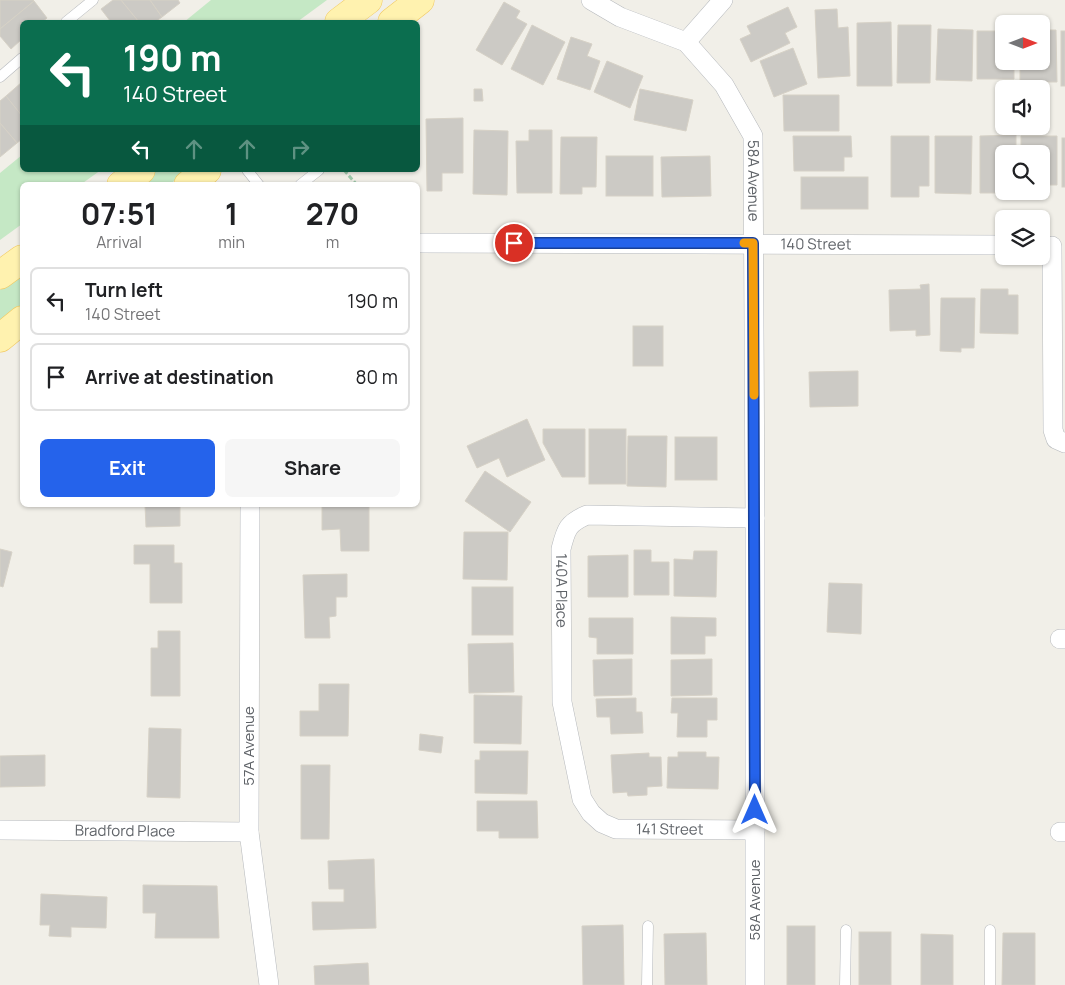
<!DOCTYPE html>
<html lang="en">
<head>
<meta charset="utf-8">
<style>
	:root { --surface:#fff; --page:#f6f6f6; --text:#202124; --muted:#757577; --line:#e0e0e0; --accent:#2563eb }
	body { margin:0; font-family:Manrope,sans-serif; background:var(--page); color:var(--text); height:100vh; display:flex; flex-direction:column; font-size:19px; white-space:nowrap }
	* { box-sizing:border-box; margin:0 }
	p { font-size:16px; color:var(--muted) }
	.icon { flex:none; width:28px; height:28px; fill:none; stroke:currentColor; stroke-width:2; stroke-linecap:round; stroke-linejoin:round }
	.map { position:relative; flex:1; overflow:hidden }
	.side { position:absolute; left:20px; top:182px; width:400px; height:325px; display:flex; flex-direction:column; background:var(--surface); border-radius:8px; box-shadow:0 1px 4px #0004 }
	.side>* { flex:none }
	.hud { position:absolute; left:20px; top:20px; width:400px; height:152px; border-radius:8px; box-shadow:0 1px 4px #0004; background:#0b6e4f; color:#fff; overflow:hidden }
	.needle { width:32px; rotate:90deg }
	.tools { position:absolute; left:995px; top:15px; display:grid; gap:10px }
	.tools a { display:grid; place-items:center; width:55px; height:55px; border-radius:8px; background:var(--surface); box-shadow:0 1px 4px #0004; font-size:25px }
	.pin { position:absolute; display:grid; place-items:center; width:42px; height:42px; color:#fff; margin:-21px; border:2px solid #fff; border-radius:50%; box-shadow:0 1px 5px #0007 }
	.me { position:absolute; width:55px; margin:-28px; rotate:0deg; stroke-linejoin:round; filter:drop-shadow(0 0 4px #0008) }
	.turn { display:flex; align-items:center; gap:18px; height:105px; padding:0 20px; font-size:22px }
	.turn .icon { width:65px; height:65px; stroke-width:2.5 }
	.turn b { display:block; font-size:35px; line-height:42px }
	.lanes { display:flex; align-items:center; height:48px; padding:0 20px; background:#0003; justify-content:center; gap:25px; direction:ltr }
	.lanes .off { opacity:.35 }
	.eta { display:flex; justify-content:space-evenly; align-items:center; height:85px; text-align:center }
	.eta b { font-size:30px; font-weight:700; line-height:35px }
	.action { display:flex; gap:10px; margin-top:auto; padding:10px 20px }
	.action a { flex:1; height:58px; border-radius:8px; background:var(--accent); color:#fff; font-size:20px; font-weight:700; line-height:58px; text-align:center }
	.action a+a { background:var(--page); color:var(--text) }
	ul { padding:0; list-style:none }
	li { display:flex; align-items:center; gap:15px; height:68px; margin:0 10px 8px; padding:0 10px; border:2px solid var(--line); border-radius:8px }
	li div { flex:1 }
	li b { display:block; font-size:19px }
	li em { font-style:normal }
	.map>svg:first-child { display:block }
</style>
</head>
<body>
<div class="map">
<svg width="1065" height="985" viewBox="0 0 1065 985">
	<rect width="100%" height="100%" fill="#f1efe8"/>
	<g fill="#c5e8c5">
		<path d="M211 0H327L297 22H184Z"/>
		<path d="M22 155V170H101L80 185H22V224L0 240V173Z"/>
		<path d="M156 170H188L169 185H136Z"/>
		<path d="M22 272V304L0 322V290Z"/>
	</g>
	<g fill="#cccac5" stroke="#d6d1c6">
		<path d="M0 0H33L34 1 0 29Z"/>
		<path d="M113 0H121L139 22H111L101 9Z"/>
		<path d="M121 0H150L162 17 155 22H139Z"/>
		<path d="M150 0H178L180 3 162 17Z"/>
		<path d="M34 1 47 18 42 22H22V39L11 49 0 36V29Z"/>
		<path d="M504 2 520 11 516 18 527 24 502 65 476 50Z"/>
		<path d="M788 7 797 27 785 33 790 43 751 62 740 39 751 34 747 26Z"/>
		<path d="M837 9 838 28 848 27 850 76 818 78 815 10Z"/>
		<path d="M891 22 892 86H857V23Z"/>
		<path d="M532 25 565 42 543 85 511 69Z"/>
		<path d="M898 25H931L930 83H897Z"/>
		<path d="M938 29 973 30 972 81 936 80Z"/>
		<path d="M1041 30H1056L1057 82H1020V61H1041Z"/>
		<path d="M977 31H1004V61H1014V79H977Z"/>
		<rect x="1061" y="31" width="4" height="55"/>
		<path d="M571 37 592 44 587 56 600 61 590 90 557 79Z"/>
		<path d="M793 48 807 84 774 97 760 61Z"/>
		<path d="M607 61 643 76 630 108 594 92Z"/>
		<path d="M22 82V116L6 96Z"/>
		<path d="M474 89H482L483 101H474Z"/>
		<path d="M640 89 693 100 686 131 634 120Z"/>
		<path d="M783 95H839V131H784Z"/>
		<path d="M6 96 22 116V139L17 143 0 123V101Z"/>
		<path d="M463 118V173H442V191H427L426 119Z"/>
		<path d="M0 123 17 143 0 157Z"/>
		<path d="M474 130 508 131 507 195 473 194Z"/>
		<path d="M529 130H552V193H517L516 141H529Z"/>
		<path d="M1016 135V154H1004V191H1016V193H980V136Z"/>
		<path d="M793 136H851L852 157H844V171H794Z"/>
		<path d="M891 136H929V186H919V197H891Z"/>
		<path d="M935 136H972L971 194 935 193Z"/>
		<path d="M1021 136H1057V185H1041V154H1021Z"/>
		<path d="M561 137H597L596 187H582V194H560Z"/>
		<rect x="1062" y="138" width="3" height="49"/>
		<rect x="606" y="156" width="47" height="40"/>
		<path d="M710 156 711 196 662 197 661 157Z"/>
		<rect x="801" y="177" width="67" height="32"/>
		<path d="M929 284 930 335 916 336V330L890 331 889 290 921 289 920 285Z"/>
		<path d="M981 289H1008V295H1018V334L980 333Z"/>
		<path d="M941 298H975L974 348H961V352L940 351Z"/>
		<rect x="633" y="326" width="30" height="40"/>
		<path d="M858 371V406L810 407 809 372Z"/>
		<path d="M527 419 545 460 507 477 499 458 477 468 467 446Z"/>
		<path d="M543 429H585V477H562L543 443Z"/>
		<rect x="589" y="429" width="37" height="55"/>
		<path d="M628 436H667L666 487 627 486Z"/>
		<rect x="675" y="437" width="42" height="43"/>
		<path d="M485 471 531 502 510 532 465 501Z"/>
		<path d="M145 505H180V526L146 527Z"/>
		<path d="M322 505H369V551H341L340 529 322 530Z"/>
		<path d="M464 532H508L507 580 463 579Z"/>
		<path d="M134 545H174V563H182V603H150V564H134Z"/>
		<path d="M0 549 12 552 3 587 0 586Z"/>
		<path d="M634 550H651V562H669V595H634Z"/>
		<path d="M694 551H717L716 597 674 596V559L693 560Z"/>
		<path d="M628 555V597H588V556Z"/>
		<path d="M347 574V597H336V616L329 617 330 638H305L303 575Z"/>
		<path d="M829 583 862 584 861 634 827 632Z"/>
		<rect x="472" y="587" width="41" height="48"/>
		<path d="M671 617 716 618V636H705V654H671Z"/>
		<path d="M589 618H633V654H597V638L589 637Z"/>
		<path d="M158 631H180V696H151V648H158Z"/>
		<path d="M513 643 514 692 469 693 468 644Z"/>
		<path d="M632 659V695L594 696 593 660Z"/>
		<path d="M712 659V695L671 696V660Z"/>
		<path d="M319 684H349L348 736H300V711H319Z"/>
		<path d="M474 695 522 696 521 744 474 743Z"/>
		<path d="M636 698V712H642L643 733 611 734 610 717H597L596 699Z"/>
		<path d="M672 698H717V720H707V737H677L678 713H671Z"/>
		<path d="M149 728 181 729 180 798 147 797Z"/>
		<path d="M420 734 443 737 441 753 419 750Z"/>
		<path d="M480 751H528L527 794 475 793V760H480Z"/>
		<path d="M678 752H706V757H719L718 789 667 788 668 757H678Z"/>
		<path d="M649 753V757H661L662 786 647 787V795L628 796 627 792 613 793 611 755Z"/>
		<path d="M45 755V786L0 787V756Z"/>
		<path d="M301 765H330L329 839H301Z"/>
		<path d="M477 801H537L538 838H499V831H477Z"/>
		<path d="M374 859 376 928 313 930 312 902H344V889H329L328 861Z"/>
		<path d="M143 885 217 886 219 938H155L156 913H143Z"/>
		<path d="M41 894 107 897 106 928 71 927V937L49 936 50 925H40Z"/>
		<path d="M623 925 624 985H583L582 926Z"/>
		<rect x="787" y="926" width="28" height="59"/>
		<rect x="859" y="932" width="32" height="53"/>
		<path d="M706 933 707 985H665L664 934Z"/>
		<path d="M1003 933H1035V985H1002Z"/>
		<path d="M921 934 953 935V985H921Z"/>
		<path d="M368 963 369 985H315L314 966Z"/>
	</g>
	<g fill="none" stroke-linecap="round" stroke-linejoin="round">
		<defs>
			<g id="service">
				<path d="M66 22 93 0"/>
				<path d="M0 77 22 58"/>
				<path d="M247 170 259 185"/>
				<path d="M300 185 319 170"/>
				<path d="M647 985 648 926"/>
				<path d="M845 985 846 930"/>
				<path d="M990 985V930"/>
			</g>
			<g id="minor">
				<path id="s1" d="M591 0 620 17 686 42 724 85 753 136 755 518V985"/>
				<path d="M686 42 723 0"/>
				<path id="s2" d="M418 243 1004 245"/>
				<path d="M1052 246 1053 430 1056 439 1065 443"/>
				<path d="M250 505 249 832 269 985"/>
				<path id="s3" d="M755 518 587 515C568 523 566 529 561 549L562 702 582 799 591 813 602 823 616 829 755 830"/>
				<path d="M1060 639H1065"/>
				<path id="s4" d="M0 830 249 832"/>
				<path d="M1060 832H1065"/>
			</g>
			<g id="primary">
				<path d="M339 22 368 0"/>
				<path d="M392 22 420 0"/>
				<path d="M121 185 141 170"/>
				<path d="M188 185 207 170"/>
				<path d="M0 275 22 259"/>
				<path d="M0 338 22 320"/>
			</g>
		</defs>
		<use href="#service" stroke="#b5b8bc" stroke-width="11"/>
		<use href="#minor" stroke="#b5b8bc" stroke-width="20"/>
		<use href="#primary" stroke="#f2c960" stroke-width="29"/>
		<path stroke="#9cc7a9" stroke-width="3" stroke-dasharray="5 2.5" stroke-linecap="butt" d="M344 170 357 185"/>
		<use href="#service" stroke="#fff" stroke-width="10"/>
		<use href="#minor" stroke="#fff" stroke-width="19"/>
		<use href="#primary" stroke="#fff2af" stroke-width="28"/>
	</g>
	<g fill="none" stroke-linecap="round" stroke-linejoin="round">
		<defs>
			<path id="route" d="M514 243H753L755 810"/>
		</defs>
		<use href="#route" stroke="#184099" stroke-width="12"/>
		<use href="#route" stroke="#2563eb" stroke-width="9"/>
		<path stroke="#f59e0b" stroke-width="9" d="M744 243H753L754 395"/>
	</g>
	<g text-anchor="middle" stroke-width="4" stroke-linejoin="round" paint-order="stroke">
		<g font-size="15" fill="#5f6368" stroke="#fff">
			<text dy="5" stroke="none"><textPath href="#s1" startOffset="265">58A Avenue</textPath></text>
			<text dy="5" stroke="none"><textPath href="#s2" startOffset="398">140 Street</textPath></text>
			<text dy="5" stroke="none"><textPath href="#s3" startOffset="255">140A Place</textPath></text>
			<text transform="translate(249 746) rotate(-90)" y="5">57A Avenue</text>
			<text dy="5" stroke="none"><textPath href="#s3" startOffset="566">141 Street</textPath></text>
			<text dy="5" stroke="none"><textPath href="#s4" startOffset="125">Bradford Place</textPath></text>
			<text transform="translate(755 900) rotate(-90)" y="5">58A Avenue</text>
		</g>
	</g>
</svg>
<div class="tools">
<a><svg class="needle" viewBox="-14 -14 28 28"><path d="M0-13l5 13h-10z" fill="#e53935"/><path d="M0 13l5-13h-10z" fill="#757577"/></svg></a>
<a><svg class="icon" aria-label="sound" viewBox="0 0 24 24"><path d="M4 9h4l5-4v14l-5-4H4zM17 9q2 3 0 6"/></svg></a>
<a><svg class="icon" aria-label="search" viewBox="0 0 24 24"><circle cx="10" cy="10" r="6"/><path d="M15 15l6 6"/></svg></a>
<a><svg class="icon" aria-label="layers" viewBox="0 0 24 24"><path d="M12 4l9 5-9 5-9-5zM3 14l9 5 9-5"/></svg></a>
</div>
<div class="pin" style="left:514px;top:243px;background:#d93025"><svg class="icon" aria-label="arrive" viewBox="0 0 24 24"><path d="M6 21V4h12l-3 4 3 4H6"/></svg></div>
<svg class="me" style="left:755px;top:810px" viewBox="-20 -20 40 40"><path d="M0-17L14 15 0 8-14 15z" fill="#2563eb" stroke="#fff" stroke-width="4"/></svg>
<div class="hud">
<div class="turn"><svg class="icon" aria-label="left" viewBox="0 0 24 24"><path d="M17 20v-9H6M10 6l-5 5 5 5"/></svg><div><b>190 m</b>140 Street</div></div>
<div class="lanes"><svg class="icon" aria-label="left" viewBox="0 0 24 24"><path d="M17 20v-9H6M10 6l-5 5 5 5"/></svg><svg class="icon off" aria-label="ahead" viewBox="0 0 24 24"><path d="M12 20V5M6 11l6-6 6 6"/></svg><svg class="icon off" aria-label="ahead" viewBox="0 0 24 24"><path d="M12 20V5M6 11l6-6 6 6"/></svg><svg class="icon off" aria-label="right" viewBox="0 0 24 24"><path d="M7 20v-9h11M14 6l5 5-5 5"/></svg></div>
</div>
<section class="side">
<div class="eta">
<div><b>07:51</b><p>Arrival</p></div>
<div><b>1</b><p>min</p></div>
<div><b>270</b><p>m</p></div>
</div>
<ul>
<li><svg class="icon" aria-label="left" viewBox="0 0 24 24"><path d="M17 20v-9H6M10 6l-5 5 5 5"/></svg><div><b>Turn left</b><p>140 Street</p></div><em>190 m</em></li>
<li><svg class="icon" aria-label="arrive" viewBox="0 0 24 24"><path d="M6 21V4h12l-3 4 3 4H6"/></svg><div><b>Arrive at destination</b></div><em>80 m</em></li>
</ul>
<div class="action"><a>Exit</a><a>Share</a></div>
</section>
</div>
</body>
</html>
